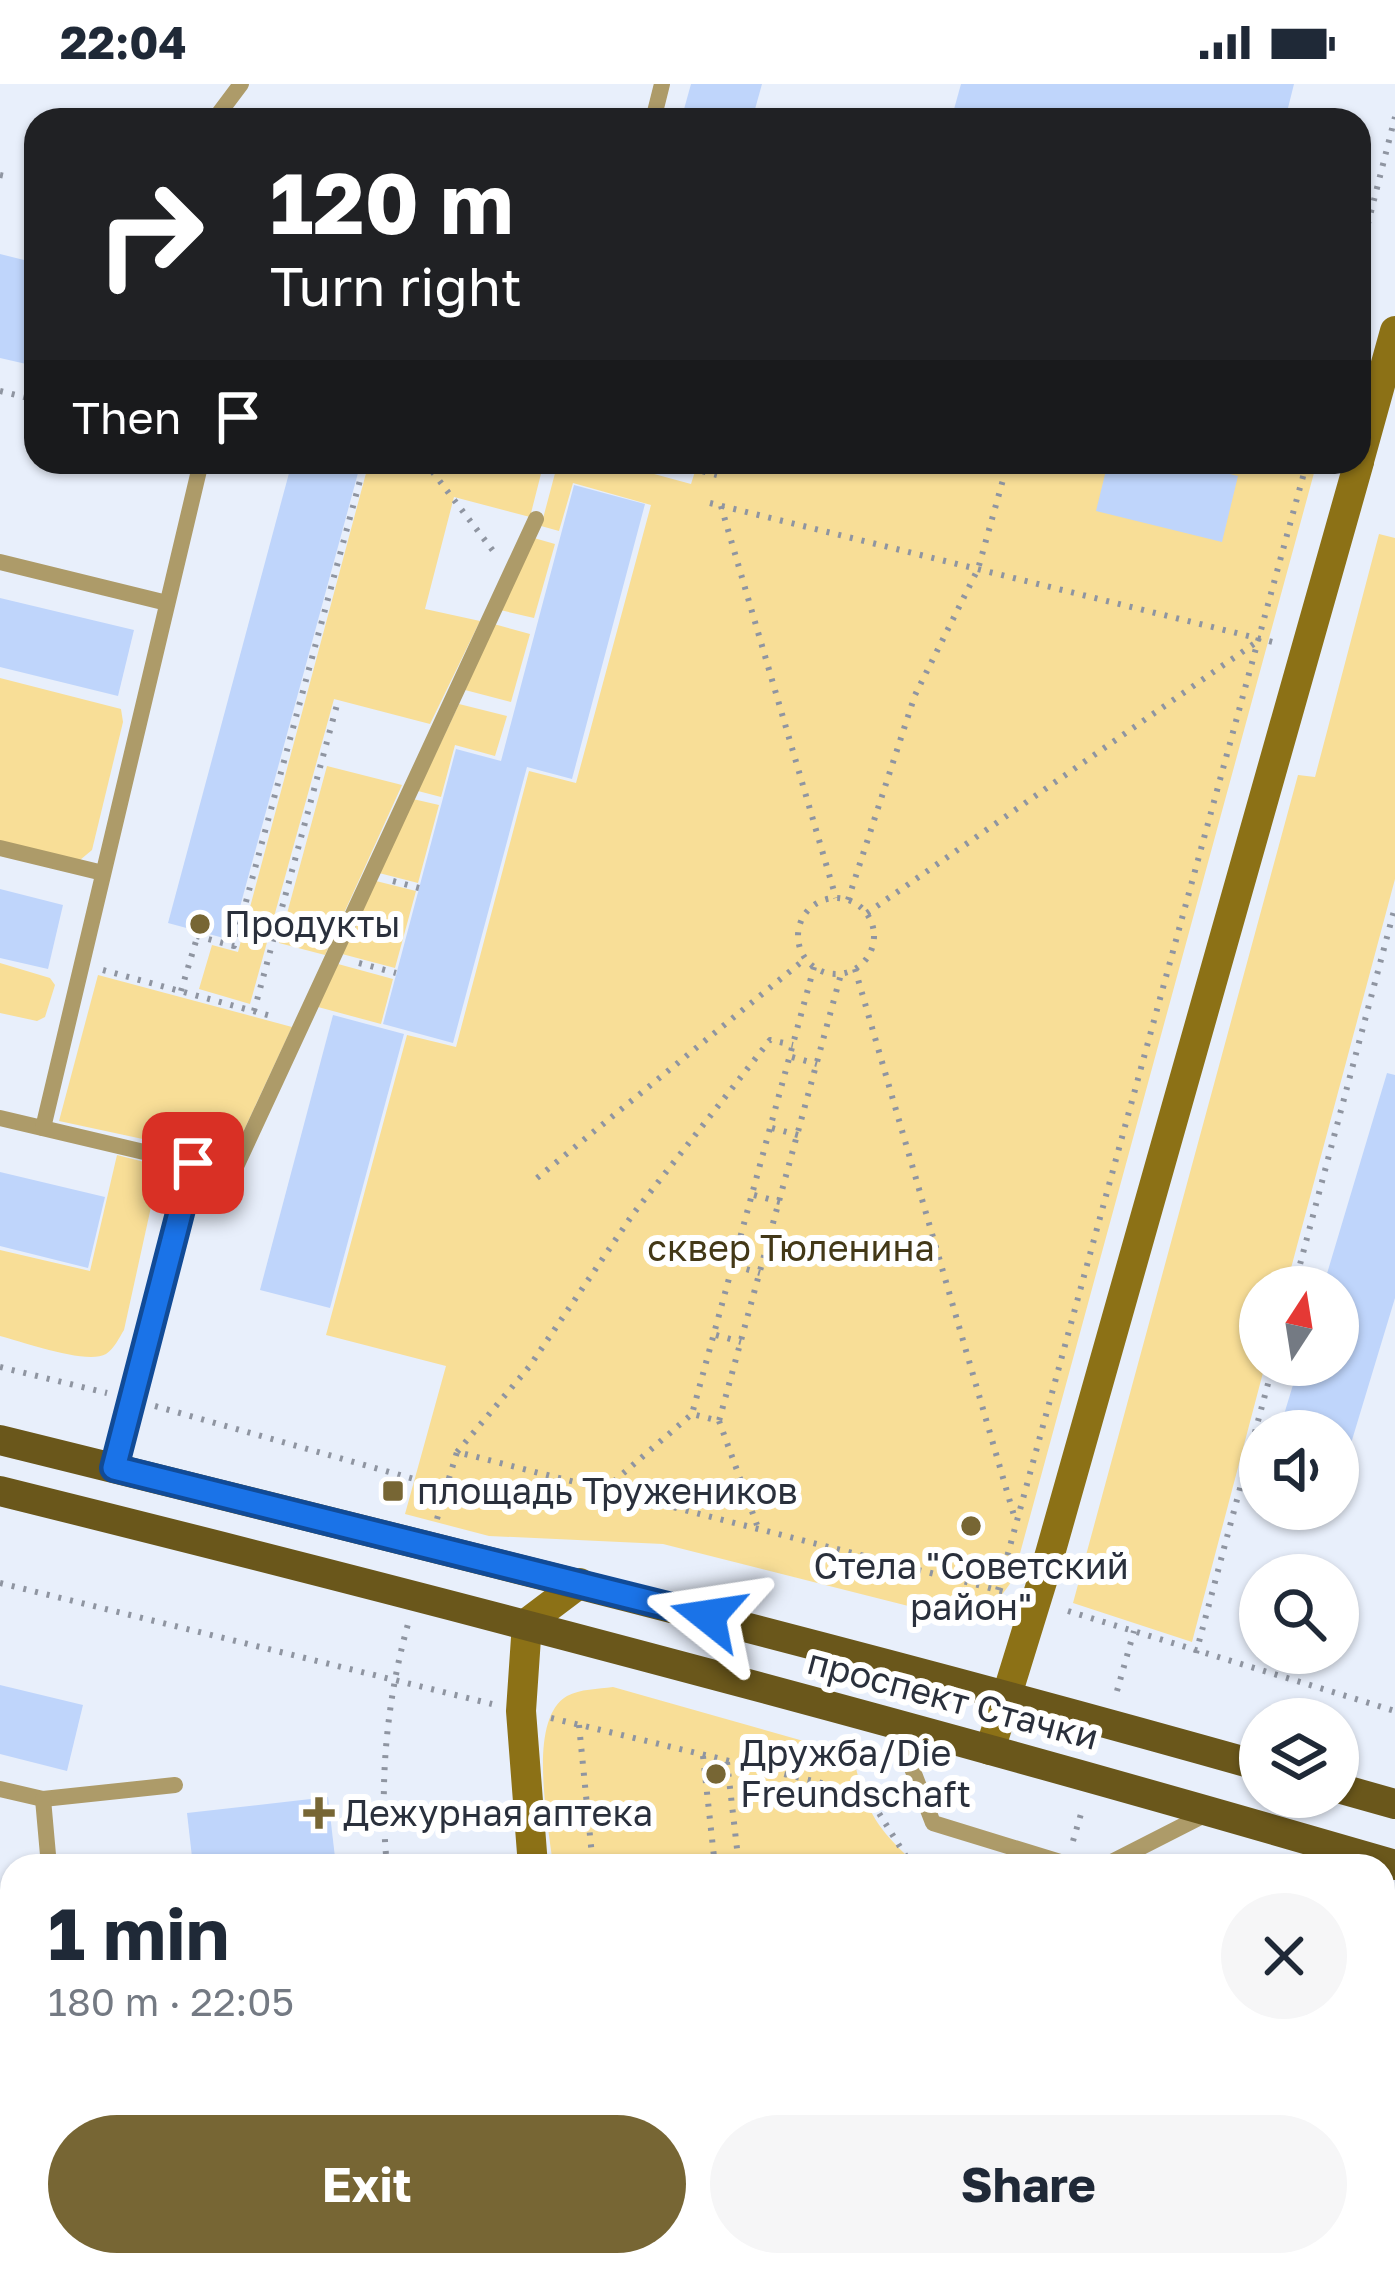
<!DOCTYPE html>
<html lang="en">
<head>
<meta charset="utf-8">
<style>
	:root { --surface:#fff; --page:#f6f6f7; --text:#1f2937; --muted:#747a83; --accent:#776634 }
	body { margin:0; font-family:"Golos Text",sans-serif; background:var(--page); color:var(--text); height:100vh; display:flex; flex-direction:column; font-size:45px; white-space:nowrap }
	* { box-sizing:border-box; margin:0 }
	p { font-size:39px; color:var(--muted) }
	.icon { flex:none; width:66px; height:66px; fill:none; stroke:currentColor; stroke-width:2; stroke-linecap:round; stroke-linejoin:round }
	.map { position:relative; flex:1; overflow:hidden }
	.details { position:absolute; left:0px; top:1770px; width:1395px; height:423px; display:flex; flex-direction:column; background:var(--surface); border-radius:36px 36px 0 0; box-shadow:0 3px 9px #0004 }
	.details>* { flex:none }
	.hud { position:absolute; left:24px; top:24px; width:1347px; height:366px; border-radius:36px; box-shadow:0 3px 9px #0004; background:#202124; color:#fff; overflow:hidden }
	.needle { width:78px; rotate:12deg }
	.buttons { position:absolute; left:1239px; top:1182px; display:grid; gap:24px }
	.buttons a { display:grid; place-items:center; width:120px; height:120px; border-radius:50%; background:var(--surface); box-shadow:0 3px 9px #0004; font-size:60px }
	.pin { position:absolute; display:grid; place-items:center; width:102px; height:102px; color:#fff; margin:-51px; border-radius:24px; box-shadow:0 6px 18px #0006 }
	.me { position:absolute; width:132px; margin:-66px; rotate:285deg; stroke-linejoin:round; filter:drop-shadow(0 0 9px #0008) }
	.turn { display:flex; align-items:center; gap:42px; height:252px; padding:0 48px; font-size:54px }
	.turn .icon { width:156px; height:156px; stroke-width:2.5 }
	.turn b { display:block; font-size:84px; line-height:102px }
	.then { display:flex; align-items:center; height:114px; padding:0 48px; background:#0003; gap:24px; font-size:45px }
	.round { display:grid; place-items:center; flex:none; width:126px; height:126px; border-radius:63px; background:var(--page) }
	.head { display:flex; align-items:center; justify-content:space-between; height:204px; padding:0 48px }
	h1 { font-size:72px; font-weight:700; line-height:90px }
	.action { display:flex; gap:24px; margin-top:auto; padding:24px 48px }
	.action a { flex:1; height:138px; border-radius:72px; background:var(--accent); color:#fff; font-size:48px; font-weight:700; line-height:138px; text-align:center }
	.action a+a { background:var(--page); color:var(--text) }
	.status { display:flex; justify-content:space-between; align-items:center; height:84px; padding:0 60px; background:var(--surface); direction:ltr }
	.status svg { height:33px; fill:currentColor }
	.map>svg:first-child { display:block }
</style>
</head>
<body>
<div class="status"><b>22:04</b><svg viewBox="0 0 49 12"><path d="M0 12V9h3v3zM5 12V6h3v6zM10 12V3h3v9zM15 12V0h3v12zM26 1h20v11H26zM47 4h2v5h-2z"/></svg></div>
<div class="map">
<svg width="1395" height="2192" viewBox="0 0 1395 2192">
	<rect width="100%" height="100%" fill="#e8effb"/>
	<g fill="#f8de97">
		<path d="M369 378H544L530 433 454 413 425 525 480 537 430 640 334 615 250 920 199 905 212 861 238 868Z"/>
		<path d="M558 378H610L691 400 698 378H1317L1013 1495C995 1525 977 1530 944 1531L663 1460 489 1452 405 1430 446 1282 326 1251 407 951 456 963 529 687 576 699 651 421 573 399 559 447 541 442Z"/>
		<path d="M1379 450 1395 454V795L1286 1203H1260V1281H1265L1192 1558 1073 1519 1298 691 1315 693Z"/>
		<path d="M534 454 555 460 534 534 500 526Z"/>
		<path d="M494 540 530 550 511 618 465 606Z"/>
		<path d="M0 594 121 625 123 638 92 766 80 776 0 757Z"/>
		<path d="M459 620 507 632 495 672 455 661 441 713 418 707Z"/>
		<path d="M327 682 402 701 325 871 279 859Z"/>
		<path d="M413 715 439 721 418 799 379 789Z"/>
		<path d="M376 797 416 807 395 884 342 870Z"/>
		<path d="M0 879 50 894 55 901 45 933 37 937 0 929Z"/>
		<path d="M338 880 393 895 381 940 318 923Z"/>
		<path d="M98 891 292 943 231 1074 59 1037Z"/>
		<path d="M117 1071 160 1082 124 1246C119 1254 114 1265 106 1270 87 1281 23 1258 0 1252V1166L90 1187Z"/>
		<path d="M613 1603 853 1671C865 1727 876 1744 918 1782H553C549 1741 526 1636 567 1612 580 1605 598 1605 613 1603Z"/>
		<path d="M251 2181H371L372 2186 384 2184 385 2192H252Z"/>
		<path d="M483 2181H552L553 2192H479Z"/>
		<path d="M589 2181H998L999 2192H590Z"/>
	</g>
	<g fill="#bfd5fb">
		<path d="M691 0H762L752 36H681Z"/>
		<path d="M961 0H1294L1285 36H951Z"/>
		<path d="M0 170 36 179 35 282 0 274Z"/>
		<path d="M292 378H361L231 856 168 839Z"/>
		<path d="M1108 378H1183L1238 392 1222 458 1096 427Z"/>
		<path d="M574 401 645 420 572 695 527 683 453 959 383 940 456 665 501 677Z"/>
		<path d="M0 514 134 546 118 612 0 583Z"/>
		<path d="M0 805 63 821 48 885 0 874Z"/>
		<path d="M333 931 404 950 330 1224 260 1206Z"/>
		<path d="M1387 989 1395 991V1214L1339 1399 1338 1347H1279L1299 1281H1338V1203H1323Z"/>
		<path d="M0 1088 105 1113 88 1184 0 1162Z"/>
		<path d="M0 1601 83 1621 67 1687 0 1670Z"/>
		<path d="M328 1713 336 1782H193L187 1729Z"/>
		<path d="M1383 2022H1395V2192H1356L1355 2181H1383Z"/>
		<path d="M128 2181H159L160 2192H129Z"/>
	</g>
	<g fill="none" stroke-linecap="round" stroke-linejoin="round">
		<g stroke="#8f95a1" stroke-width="6" stroke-dasharray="3 9" stroke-linecap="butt">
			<path d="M0 91 10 93"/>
			<path d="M1359 175 1395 33"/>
			<path d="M0 307 36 316"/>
			<path d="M425 378 494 468"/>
			<path d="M668 378 717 391"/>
			<path d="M710 419 1277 559"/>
			<path d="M721 422 836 814"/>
			<path d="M393 797 419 804"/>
			<circle cx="836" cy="852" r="38"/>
			<path d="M848 816 915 611 978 485 1008 378"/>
			<path d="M867 829 1258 557"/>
			<path d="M197 852 234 862 365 378"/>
			<path d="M359 879 396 889"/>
			<path d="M814 883 692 1330 719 1337 841 890"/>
			<path d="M855 885 1015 1435"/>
			<path d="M103 886 275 933"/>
			<path d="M181 907 199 847"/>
			<path d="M254 927 338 617"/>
			<path d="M792 973 817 980"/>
			<path d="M772 1044 798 1051"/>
			<path d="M537 1094 805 875"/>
			<path d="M754 1111 780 1118"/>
			<path d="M735 1182 760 1189"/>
			<path d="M1294 1203 1395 823"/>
			<path d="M716 1251 741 1258"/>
			<path d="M0 1283 107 1309"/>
			<path d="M155 1322 446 1404 457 1368 1009 1509"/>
			<path d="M719 1337 757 1441"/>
			<path d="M457 1368 529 1283 633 1130 770 956 793 961"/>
			<path d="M605 1405 692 1330"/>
			<path d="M437 1435 446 1404"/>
			<path d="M0 1499 492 1620"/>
			<path d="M998 1506 1307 378"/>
			<path d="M1068 1527 1395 1627"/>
			<path d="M1196 1569 1273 1281"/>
			<path d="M1117 1607 1134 1547"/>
			<path d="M551 1634 867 1710 912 1782"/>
			<path d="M579 1641 593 1782"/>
			<path d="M703 1672 715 1782"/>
			<path d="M727 1678 739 1782"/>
			<path d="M1073 1757 1083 1723"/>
			<path d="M387 1782C379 1701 386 1619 408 1540"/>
			<path d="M428 2181 430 2192"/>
			<path d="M629 2181 630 2192"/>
			<path d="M699 2181 709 2192"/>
			<path d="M762 2181 763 2192"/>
			<path d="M895 2181 896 2192"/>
			<path d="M783 2192 789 2181"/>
		</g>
		<g stroke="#ad9b69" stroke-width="16">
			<path d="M214 36 241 0"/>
			<path d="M653 36 662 0"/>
			<path d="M0 478 167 519"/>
			<path d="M0 764 103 789"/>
			<path d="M0 1034 233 1089 536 435"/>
			<path d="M43 1044 201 378"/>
			<path d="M114 1384 193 1079"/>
			<path d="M895 1640 933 1739 1073 1782"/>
			<path d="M0 1705 43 1715 175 1701"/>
			<path d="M43 1715 49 1782"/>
			<path d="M1104 1782 1210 1728"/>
			<path d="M1383 1866 1395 1847"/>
			<path d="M88 2181 89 2192"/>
		</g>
		<g stroke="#8c7116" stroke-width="30">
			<path d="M1359 377 1395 247"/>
			<path d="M990 1666 1044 1491 1359 378"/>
			<path d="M533 1782 521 1627 527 1539 580 1499"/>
			<path d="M569 2181 570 2192"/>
		</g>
		<g stroke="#6a571b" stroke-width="30">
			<path d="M0 1356C421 1460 842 1564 1260 1682"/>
			<path d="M0 1407C467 1523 933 1646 1395 1781"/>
			<path d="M1338 1704 1395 1720"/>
		</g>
	</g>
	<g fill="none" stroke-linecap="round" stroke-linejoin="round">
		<defs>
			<path id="route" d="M193 1079 114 1384 708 1532"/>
		</defs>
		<use href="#route" stroke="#114b97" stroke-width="30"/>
		<use href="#route" stroke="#1a73e8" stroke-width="21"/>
	</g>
	<g fill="#776634" stroke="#fff" stroke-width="4.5">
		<circle cx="200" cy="840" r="12"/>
		<rect x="381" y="1395" width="24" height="24" rx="6"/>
		<circle cx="971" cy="1442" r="12"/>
		<circle cx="716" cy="1690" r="12"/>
		<path d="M313 1711h12v12h12v12h-12v12h-12v-12h-12v-12h12z"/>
	</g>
	<g text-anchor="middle" stroke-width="12" stroke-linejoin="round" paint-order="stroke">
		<g font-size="36" fill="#2a303c" stroke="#fff" text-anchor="start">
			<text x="224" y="853">Продукты</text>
			<text x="417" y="1420">площадь Тружеников</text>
			<text x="971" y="1495" text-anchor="middle">Стела "Советский<tspan x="971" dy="41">район"</tspan></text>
			<text x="740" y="1682">Дружба/Die<tspan x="740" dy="41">Freundschaft</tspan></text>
			<text x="343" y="1742">Дежурная аптека</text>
		</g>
		<g font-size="36" fill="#433817" stroke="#fff">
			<text x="791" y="1177">сквер Тюленина</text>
		</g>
		<g font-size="36" fill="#2a303c" stroke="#fff">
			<text transform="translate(953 1615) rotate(15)" y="13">проспект Стачки</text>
		</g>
	</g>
</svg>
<div class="buttons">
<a><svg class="needle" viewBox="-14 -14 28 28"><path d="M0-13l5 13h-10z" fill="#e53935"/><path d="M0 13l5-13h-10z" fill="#747a83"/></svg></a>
<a><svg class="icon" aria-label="sound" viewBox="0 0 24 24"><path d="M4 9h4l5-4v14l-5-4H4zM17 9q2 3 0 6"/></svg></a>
<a><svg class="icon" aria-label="search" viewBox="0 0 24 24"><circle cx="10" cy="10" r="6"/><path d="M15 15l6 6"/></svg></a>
<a><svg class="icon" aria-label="layers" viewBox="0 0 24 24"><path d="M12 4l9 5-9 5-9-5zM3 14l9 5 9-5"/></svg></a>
</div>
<div class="pin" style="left:193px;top:1079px;background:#d93025"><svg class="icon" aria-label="arrive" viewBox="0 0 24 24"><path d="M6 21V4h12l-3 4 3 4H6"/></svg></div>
<svg class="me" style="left:708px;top:1532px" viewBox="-20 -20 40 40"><path d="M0-17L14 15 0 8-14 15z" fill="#1a73e8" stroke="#fff" stroke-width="4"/></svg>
<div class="hud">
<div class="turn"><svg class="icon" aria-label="right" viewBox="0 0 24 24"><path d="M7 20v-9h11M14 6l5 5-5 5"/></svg><div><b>120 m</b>Turn right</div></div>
<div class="then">Then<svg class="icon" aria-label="arrive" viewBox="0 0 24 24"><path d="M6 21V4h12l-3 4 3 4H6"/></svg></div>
</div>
<section class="details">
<div class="head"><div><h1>1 min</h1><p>180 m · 22:05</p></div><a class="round"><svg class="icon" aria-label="close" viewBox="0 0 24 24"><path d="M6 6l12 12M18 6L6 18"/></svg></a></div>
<div class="action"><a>Exit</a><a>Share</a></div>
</section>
</div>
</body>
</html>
